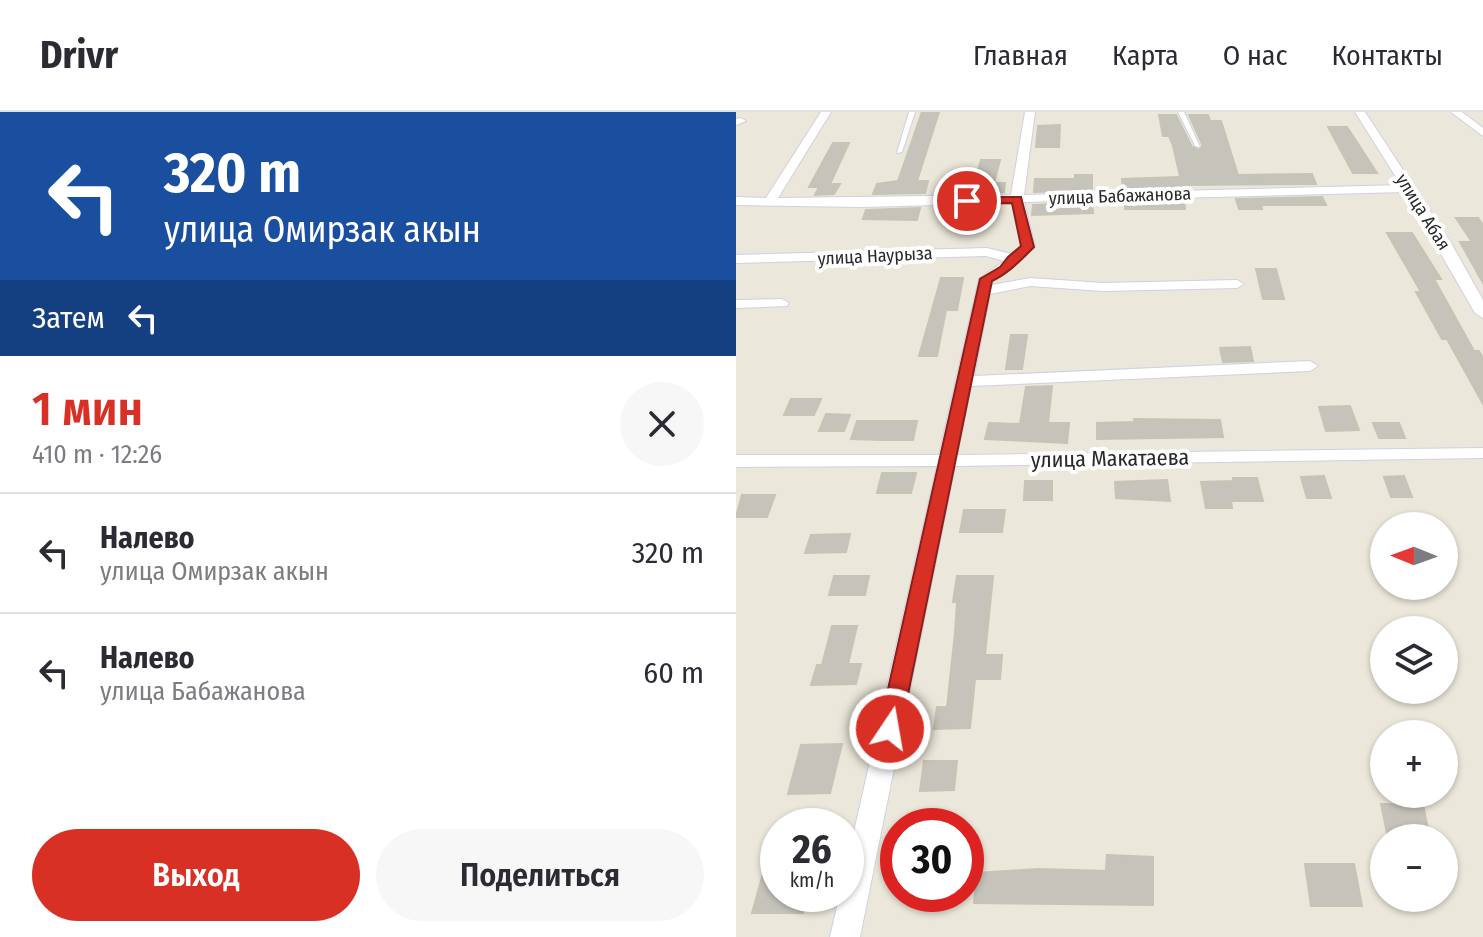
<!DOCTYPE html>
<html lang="ru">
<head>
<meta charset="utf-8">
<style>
	:root { --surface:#fff; --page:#f7f7f7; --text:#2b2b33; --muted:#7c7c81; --line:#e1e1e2; --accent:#d93025 }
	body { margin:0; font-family:"Fira Sans Condensed",sans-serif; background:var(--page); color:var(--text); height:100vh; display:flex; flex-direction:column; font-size:30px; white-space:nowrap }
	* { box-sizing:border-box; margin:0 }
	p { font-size:26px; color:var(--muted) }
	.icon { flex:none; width:44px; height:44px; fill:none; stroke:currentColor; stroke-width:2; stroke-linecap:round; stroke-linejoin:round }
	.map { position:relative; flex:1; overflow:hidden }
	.drawer { display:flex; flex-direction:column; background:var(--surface); width:736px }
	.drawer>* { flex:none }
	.hud { background:#1a4fa0; color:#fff; overflow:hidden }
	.needle { width:52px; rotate:271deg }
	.tools { position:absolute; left:634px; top:400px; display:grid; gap:16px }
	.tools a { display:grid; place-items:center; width:88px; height:88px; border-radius:50%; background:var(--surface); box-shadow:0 2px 6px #0004; font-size:40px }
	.speed { position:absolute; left:24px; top:696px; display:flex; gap:16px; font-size:40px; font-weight:700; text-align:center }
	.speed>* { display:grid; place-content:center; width:104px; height:104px; border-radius:50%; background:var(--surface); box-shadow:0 2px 6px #0004; line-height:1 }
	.speed small { font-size:20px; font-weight:400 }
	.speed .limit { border:12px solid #d22; background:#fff; color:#111 }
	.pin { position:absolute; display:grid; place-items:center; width:68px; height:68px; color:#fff; margin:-34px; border:4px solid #fff; border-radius:50%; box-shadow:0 2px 8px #0007 }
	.me { position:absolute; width:88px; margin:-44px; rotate:12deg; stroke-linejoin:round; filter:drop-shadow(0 0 6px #0008) }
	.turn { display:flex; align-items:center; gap:28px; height:168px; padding:0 32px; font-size:36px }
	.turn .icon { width:104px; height:104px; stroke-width:2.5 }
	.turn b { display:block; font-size:56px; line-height:68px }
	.then { display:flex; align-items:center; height:76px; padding:0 32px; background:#0003; gap:16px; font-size:30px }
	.round { display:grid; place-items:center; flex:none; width:84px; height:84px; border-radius:42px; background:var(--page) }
	.overview { display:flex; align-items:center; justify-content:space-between; height:136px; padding:0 32px }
	h1 { font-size:48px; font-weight:600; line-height:60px; color:var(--accent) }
	.action { display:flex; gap:16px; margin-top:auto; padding:16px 32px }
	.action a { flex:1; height:92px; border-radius:48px; background:var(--accent); color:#fff; font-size:32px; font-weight:600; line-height:92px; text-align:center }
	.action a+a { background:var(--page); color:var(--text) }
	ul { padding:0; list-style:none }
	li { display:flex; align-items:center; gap:24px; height:120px; padding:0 32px; border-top:2px solid var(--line) }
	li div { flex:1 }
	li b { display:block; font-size:30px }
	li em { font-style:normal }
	header { display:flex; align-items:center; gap:48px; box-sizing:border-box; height:112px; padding:0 40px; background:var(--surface); border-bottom:2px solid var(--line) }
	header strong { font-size:38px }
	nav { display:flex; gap:44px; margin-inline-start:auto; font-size:28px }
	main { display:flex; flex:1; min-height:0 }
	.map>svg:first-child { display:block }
</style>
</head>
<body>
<header>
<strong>Drivr</strong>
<nav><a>Главная</a><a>Карта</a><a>О нас</a><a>Контакты</a></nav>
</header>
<main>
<section class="drawer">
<div class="hud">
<div class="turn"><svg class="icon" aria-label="left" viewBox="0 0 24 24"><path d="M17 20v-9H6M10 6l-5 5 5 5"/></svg><div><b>320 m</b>улица Омирзак акын</div></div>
<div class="then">Затем<svg class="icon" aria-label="left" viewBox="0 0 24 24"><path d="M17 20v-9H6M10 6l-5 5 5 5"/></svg></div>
</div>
<div class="overview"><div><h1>1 мин</h1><p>410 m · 12:26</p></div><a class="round"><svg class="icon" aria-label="close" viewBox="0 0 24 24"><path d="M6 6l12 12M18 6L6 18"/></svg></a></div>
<ul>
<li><svg class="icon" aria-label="left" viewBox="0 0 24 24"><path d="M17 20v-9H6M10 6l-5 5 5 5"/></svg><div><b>Налево</b><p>улица Омирзак акын</p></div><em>320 m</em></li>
<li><svg class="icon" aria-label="left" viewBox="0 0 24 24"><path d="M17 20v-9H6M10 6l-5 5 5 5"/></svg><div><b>Налево</b><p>улица Бабажанова</p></div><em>60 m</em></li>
</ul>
<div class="action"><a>Выход</a><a>Поделиться</a></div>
</section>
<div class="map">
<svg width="747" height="825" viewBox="0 0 747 825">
	<rect width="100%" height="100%" fill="#ebe7da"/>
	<g fill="#c6c4ba" stroke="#c6c4b4" stroke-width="2">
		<path d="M186 0H203L181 69H192L189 81 137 82 141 72 162 69Z"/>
		<path d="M423 3H440L456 35 463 38 467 34 453 3H472L474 9H485L502 63 576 62 580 72 446 73 437 34 433 24H427Z"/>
		<path d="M324 13 323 35H300L302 14Z"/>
		<path d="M592 15H611L641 61H617Z"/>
		<path d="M97 31H113L94 72H104L98 82 79 83 83 75H73Z"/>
		<path d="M245 48H264L258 71H269L268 80H249L250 76H237Z"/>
		<path d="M339 63H356V78L298 80 299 67H339Z"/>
		<path d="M443 65 445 76 387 77 386 67Z"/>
		<path d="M586 85 590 93H525L526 97H503L500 87Z"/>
		<path d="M448 89 449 97H389V90Z"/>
		<path d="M356 91 357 101 296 103 297 93Z"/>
		<path d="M184 96 181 108 127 107 130 98Z"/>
		<path d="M720 106H742L747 113V171L724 130H736Z"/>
		<path d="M651 121H676L705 167H698L738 239H743L747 246V292L711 227H706L680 180H685Z"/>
		<path d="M520 157H540L548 187H527Z"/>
		<path d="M205 166H227L221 198H210L201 244H183Z"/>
		<path d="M275 223H291L286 257H270Z"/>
		<path d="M514 235 517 249 487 250 484 236Z"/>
		<path d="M316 274 312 311H333L331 331 249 327 253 311 284 312 290 275Z"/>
		<path d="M55 287H85L78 303H48Z"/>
		<path d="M614 294 623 318 590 319 583 295Z"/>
		<path d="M90 302 114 303 108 319H83Z"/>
		<path d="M398 307 484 308 487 325 361 327V311L399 310Z"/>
		<path d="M121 309H181L177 328H147L115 327Z"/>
		<path d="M637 311H663L669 326H643Z"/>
		<path d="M146 361H180L175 381H141Z"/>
		<path d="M588 364 595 386H571L565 365Z"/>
		<path d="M668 364 676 385H655L648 365Z"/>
		<path d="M497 366H521L527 389H495L496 396H470L465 370 497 369Z"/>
		<path d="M431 368 434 389 380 386 379 370Z"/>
		<path d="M289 369H316V388H288Z"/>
		<path d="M6 383H39L31 405H0Z"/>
		<path d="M228 398H269L266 420H224Z"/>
		<path d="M114 422 110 440 69 441 75 423Z"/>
		<path d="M98 464H133L129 483H93Z"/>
		<path d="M221 464H257L249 543H266L264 567H239L234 616 198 617 201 595H211L219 521 221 490H217Z"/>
		<path d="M96 514H121L112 552H125L120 572 75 573 81 553H86Z"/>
		<path d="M106 632 94 681 52 682 65 633Z"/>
		<path d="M188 649H221L218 678 184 679Z"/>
		<path d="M645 692 687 693 694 726H652Z"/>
		<path d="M371 743 417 745V793L238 791 241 761 302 757 370 759Z"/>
		<path d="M569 752H618L626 794H575Z"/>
		<path d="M28 758H42V782H71L67 801H16Z"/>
	</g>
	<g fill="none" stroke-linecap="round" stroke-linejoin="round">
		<defs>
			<g id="service">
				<path d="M173 0H179L166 40 161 41Z"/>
				<path d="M442 0H448L464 35 459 34Z"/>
			</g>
			<g id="minor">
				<path d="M85 0H95L42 86 275 83 289 0H299L288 83 665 73 619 0H629L715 131 747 188V206L739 201 669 80 288 90 299 135 257 169 256 173 294 166 367 171 501 168 508 172 501 176 367 179 294 174 254 182 238 264 574 249 582 254 574 259 235 274 221 343 747 336V346L219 354 124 825H94L104 782H110V755L201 354 0 355V343H203L243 167 268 149 250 144 0 151V143L251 136 275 142 285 134 276 91 126 95 0 93V85L30 86Z"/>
				<path d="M715 0H726L747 16V24Z"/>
				<path d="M0 7 5 6 10 9 0 13Z"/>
				<path d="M46 187 53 191 51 194 0 196V188Z"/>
			</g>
		</defs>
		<use href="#service" stroke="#d0d0e2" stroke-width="2"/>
		<use href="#minor" stroke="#d0d0e2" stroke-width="2"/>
		<use href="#service" fill="#fff" fill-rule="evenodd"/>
		<use href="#minor" fill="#fff" fill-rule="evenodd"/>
	</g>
	<path fill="#d93025" stroke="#8d1f18" stroke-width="2" d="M285 85 298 135C285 148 273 161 256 169L165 617 162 623 154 625 146 623 143 617 244 167 264 155 272 145 285 134 276 91 231 92 225 89 231 85Z"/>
	<g text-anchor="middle" stroke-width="8" stroke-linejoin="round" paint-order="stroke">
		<g font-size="18" fill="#292929" stroke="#fff">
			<text transform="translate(384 84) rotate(-2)" y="6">улица Бабажанова</text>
			<text transform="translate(687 100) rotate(58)" y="6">улица Абая</text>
			<text transform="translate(139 144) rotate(-3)" y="6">улица Наурыза</text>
		</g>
		<g font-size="22" fill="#292929" stroke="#fff">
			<text transform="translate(374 346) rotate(-1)" y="8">улица Макатаева</text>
		</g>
	</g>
</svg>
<div class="tools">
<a><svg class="needle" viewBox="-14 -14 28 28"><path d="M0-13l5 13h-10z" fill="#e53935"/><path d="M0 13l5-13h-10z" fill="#7c7c81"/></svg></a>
<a><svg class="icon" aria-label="layers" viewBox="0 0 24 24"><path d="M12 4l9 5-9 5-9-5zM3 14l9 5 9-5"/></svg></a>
<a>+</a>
<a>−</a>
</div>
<div class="speed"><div>26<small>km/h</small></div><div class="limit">30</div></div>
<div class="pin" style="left:231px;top:89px;background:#d93025"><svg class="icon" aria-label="arrive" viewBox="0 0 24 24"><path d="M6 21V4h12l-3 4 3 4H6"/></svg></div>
<svg class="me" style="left:154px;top:617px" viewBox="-20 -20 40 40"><circle r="17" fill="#d93025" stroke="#fff" stroke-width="3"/><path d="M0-11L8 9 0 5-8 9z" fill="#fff"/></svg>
</div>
</main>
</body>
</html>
